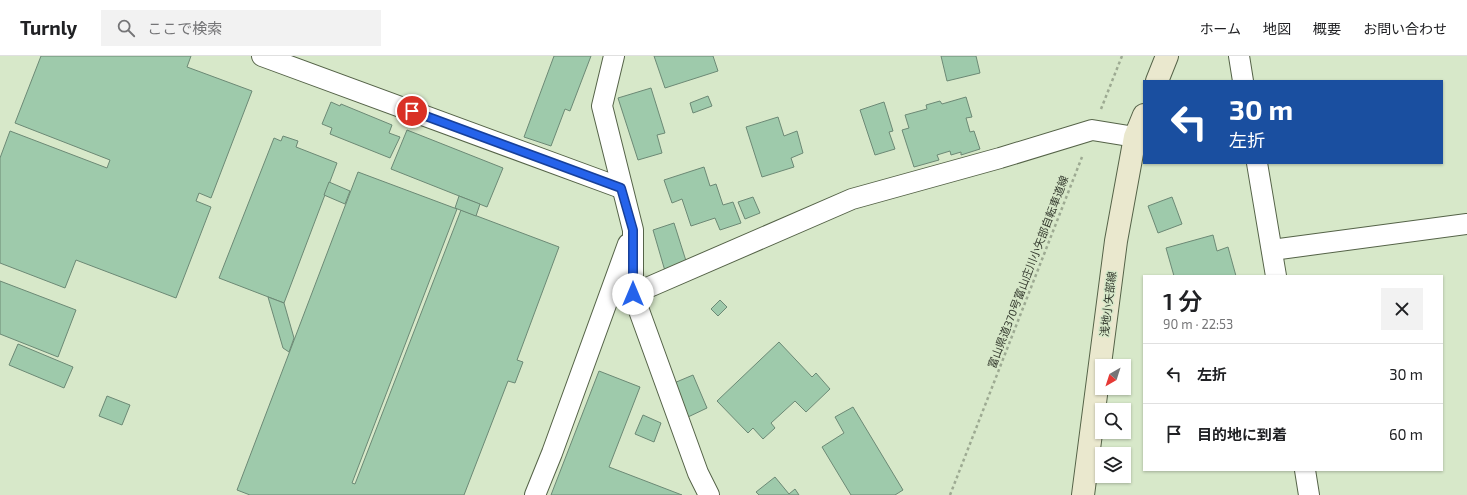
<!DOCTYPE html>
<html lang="ja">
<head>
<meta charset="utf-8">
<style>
	:root { --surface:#fff; --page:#f2f2f2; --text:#202124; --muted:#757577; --line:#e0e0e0 }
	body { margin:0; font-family:"Exo 2","Noto Sans JP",sans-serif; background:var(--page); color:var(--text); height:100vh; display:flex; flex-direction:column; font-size:15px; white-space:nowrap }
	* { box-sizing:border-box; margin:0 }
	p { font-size:13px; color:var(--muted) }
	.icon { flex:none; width:22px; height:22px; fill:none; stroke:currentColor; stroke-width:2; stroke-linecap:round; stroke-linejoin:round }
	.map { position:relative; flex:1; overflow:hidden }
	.panel { position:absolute; left:1143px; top:219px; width:300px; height:196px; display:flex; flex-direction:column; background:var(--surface); border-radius:0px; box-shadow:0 1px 3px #0004 }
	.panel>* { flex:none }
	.guide { position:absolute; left:1143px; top:24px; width:300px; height:84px; border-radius:0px; box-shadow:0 1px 3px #0004; background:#1a4fa0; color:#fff; overflow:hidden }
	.needle { width:26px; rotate:219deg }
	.tools { position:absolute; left:1095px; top:303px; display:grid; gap:8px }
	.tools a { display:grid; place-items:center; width:36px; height:36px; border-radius:0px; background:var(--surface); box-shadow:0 1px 3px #0004; font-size:20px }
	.pin { position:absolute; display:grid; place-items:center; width:34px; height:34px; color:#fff; margin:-17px; border:2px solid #fff; border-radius:50%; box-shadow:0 1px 4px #0007 }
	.me { position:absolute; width:44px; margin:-22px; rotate:0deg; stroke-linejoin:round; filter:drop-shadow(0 0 3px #0008) }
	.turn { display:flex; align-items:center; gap:14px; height:84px; padding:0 20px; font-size:18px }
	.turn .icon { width:52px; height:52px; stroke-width:2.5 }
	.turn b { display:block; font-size:28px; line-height:34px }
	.round { display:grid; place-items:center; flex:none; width:42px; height:42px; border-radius:0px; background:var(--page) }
	.headline { display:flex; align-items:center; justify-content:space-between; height:68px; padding:0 20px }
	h1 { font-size:24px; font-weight:600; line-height:30px }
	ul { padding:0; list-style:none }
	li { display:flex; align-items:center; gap:12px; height:60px; padding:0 20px; border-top:1px solid var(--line) }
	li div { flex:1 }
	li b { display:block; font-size:15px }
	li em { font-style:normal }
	header { display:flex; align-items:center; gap:24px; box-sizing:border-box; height:56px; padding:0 20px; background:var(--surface); border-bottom:1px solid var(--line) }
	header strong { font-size:19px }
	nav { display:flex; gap:22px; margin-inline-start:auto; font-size:14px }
	.search { width:280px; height:36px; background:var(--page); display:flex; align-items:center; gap:10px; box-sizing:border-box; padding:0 14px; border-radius:0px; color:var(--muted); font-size:15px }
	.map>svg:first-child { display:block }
</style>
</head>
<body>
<header>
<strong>Turnly</strong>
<div class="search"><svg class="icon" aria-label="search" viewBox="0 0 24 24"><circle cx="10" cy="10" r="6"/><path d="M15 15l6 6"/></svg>ここで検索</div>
<nav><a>ホーム</a><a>地図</a><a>概要</a><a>お問い合わせ</a></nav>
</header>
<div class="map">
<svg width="1467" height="439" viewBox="0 0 1467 439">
	<rect width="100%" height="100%" fill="#d7e8c9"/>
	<g fill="#9ecaab" stroke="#6c8975">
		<path d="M41 0H191L187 11 252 35 211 142 199 137 196 145 211 151 176 242 76 204 65 232 0 207V102L10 75 107 112 110 104 15 67Z"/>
		<path d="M554 0H591L570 55 565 53 551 90 524 81Z"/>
		<path d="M654 0H713L718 15 665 32Z"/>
		<path d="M941 0H976L980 17 947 25Z"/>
		<path d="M651 32 665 77 657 79 662 97 638 104 618 42Z"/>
		<path d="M708 40 712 50 693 57 690 47Z"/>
		<path d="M966 41 972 61 966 62 970 76 974 75 980 93 961 99V96L951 99 950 95 937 99 939 104 914 111 902 74 909 72 905 59 927 53 926 49 940 45 942 48Z"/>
		<path d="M331 46 340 50 341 48 392 69 389 77 400 81 390 102 330 78 332 72 322 68Z"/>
		<path d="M884 46 893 75 889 76 895 93 875 99 860 54Z"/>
		<path d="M778 61 784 80 797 75 803 97 791 102 794 111 762 121 746 71Z"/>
		<path d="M407 74 503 112 487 151 391 113Z"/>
		<path d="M283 80 298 85 296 91 337 107 284 247 219 222 274 82 281 85Z"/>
		<path d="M704 111 710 130 716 128 723 149 733 146 741 167 720 174 715 162 691 170 682 143 672 147 664 124Z"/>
		<path d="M358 116 457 153 352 427 355 428 461 154 559 191 517 304 523 306 515 327 508 325 464 439H250L237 434Z"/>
		<path d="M329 126 350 135 345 148 324 139Z"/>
		<path d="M459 140 480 148 476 160 455 152Z"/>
		<path d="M753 141 760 157 745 163 738 146Z"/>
		<path d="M1172 141 1182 168 1158 177 1148 150Z"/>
		<path d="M674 167 687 208 665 215 653 174Z"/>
		<path d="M1213 179 1217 195 1228 191 1236 220H1174L1166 192Z"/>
		<path d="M0 225 76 254 58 301 0 278Z"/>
		<path d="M268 241 284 247 294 282 289 296 283 292Z"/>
		<path d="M720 244 727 251 718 260 711 253Z"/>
		<path d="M779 286 812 321 816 317 830 333 806 356 795 345 771 367 775 372 763 383 753 372 748 377 717 345Z"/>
		<path d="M18 288 73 311 64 332 9 309Z"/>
		<path d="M599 315 640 331 609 411 682 439H551Z"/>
		<path d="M693 319 707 352 688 361 674 327Z"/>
		<path d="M107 340 130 349 122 369 99 360Z"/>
		<path d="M853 351 903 434 895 439H851L822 391 844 377 835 361Z"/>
		<path d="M643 359 661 367 654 386 635 378Z"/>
		<path d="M775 421 789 438 795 433 799 439H759L756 436Z"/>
	</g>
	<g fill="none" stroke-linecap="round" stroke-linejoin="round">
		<defs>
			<g id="street">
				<path d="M262 0 621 132"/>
				<path d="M614 0 602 50 633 174V238L698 417 709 439"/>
				<path d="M1239 0 1243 25"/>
				<path d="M1257 107 1276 220"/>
				<path d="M1272 194 1467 168"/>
				<path d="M633 238 852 143 1000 102 1092 74 1135 81"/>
				<path d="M1305 414 1309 439"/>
				<path d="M535 439 552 397 628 188"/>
			</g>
			<g id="secondary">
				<path d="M1157 25 1167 0"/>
				<path d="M1083 439 1116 185 1135 81 1144 59"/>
			</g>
		</defs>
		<use href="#street" stroke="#556348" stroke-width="22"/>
		<use href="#secondary" stroke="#556348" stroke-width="24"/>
		<g stroke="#9daa92" stroke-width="2.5" stroke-dasharray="3 3" stroke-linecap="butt">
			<path d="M1101 53 1122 0"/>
			<path d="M950 439 1082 101"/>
		</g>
		<use href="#street" stroke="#fff" stroke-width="20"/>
		<use href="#secondary" stroke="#eae8ce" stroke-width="22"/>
	</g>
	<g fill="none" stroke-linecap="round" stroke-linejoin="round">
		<defs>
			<path id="route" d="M412 55 621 132 633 174V238"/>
		</defs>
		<use href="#route" stroke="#184099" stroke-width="10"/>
		<use href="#route" stroke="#2563eb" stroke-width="7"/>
	</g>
	<g text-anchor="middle" stroke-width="3" stroke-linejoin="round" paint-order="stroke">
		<g font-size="11" fill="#353b2f" stroke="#d7e8c9">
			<text transform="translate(1028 216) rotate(-69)" y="4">富山県道370号富山庄川小矢部自転車道線</text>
			<text transform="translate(1108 248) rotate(-83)" y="4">浅地小矢部線</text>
		</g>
	</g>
</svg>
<div class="tools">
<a><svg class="needle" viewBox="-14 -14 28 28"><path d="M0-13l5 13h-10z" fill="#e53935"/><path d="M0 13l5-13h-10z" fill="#757577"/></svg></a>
<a><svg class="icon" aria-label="search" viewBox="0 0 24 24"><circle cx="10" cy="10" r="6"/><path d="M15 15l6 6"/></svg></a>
<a><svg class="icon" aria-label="layers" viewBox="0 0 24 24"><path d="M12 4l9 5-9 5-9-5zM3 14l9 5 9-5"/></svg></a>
</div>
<div class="pin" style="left:412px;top:55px;background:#d93025"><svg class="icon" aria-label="arrive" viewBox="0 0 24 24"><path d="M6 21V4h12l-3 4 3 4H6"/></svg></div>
<svg class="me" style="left:633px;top:238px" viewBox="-20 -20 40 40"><circle r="19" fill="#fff"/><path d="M0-13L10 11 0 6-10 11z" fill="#2563eb"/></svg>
<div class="guide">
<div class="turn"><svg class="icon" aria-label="left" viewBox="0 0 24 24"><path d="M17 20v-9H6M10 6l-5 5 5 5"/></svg><div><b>30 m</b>左折</div></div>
</div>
<section class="panel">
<div class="headline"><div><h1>1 分</h1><p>90 m · 22:53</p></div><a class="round"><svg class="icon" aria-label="close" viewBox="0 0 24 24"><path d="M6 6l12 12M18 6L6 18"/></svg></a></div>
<ul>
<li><svg class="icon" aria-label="left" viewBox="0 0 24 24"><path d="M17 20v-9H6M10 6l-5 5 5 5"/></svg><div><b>左折</b></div><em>30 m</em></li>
<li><svg class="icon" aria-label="arrive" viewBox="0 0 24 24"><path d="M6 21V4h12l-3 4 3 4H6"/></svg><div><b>目的地に到着</b></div><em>60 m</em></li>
</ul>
</section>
</div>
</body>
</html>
